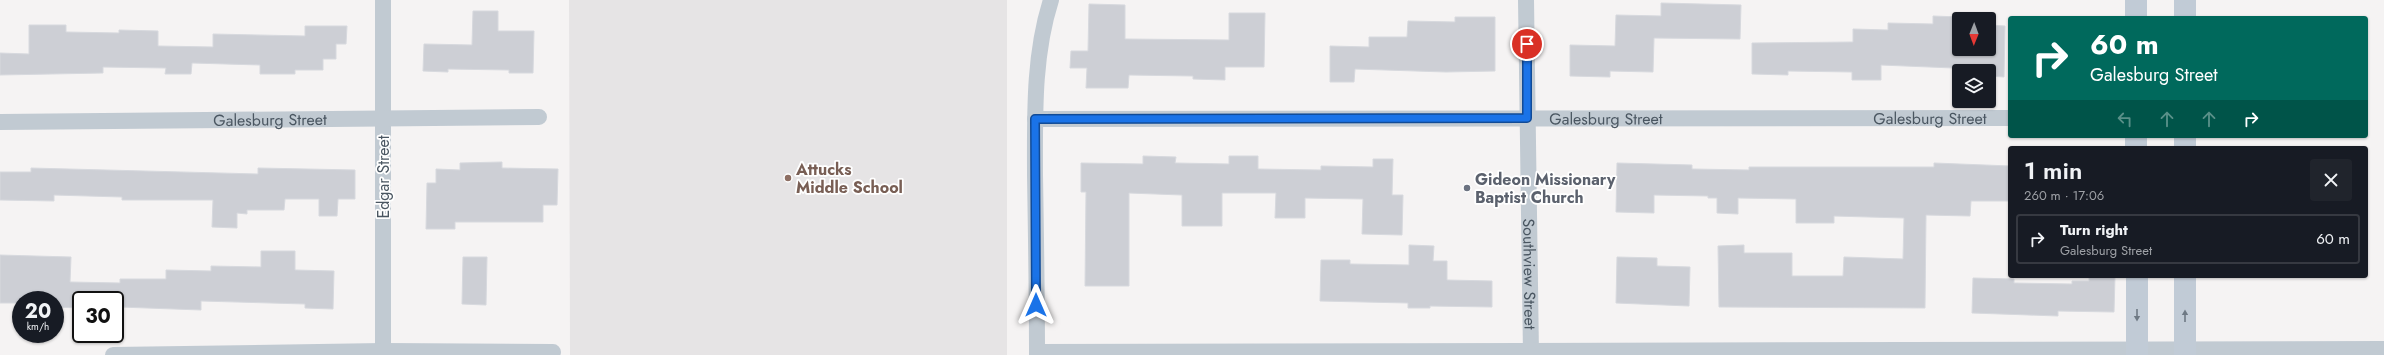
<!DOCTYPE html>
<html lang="en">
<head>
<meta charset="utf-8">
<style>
	:root { --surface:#171b24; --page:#20242c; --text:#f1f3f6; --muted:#9ea1a6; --line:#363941 }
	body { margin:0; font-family:Jost,sans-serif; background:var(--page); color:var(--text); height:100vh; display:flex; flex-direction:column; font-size:15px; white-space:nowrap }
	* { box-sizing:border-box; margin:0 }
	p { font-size:13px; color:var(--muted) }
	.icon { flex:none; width:22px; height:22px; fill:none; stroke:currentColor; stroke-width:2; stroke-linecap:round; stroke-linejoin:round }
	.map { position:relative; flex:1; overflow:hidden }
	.details { position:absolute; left:2008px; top:146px; width:360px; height:132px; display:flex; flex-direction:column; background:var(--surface); border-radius:4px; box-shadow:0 1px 3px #0004 }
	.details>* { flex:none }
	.hud { position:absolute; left:2008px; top:16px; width:360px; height:122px; border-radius:4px; box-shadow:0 1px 3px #0004; background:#00695c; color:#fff; overflow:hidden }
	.needle { width:26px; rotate:181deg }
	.buttons { position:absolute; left:1952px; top:12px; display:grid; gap:8px }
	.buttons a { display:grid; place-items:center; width:44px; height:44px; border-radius:4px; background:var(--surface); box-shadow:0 1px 3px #0004; font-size:20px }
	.speed { position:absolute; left:12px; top:291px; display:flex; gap:8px; font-size:20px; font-weight:700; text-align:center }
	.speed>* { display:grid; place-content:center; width:52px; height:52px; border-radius:50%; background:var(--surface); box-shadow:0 1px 3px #0004; line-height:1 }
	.speed small { font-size:10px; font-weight:400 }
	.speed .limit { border:2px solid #111; border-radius:6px; background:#fff; color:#111 }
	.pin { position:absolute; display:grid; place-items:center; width:34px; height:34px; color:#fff; margin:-17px; border:2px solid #fff; border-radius:50%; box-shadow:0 1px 4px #0007 }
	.me { position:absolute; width:44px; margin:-22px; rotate:0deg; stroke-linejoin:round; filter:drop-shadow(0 0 3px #0008) }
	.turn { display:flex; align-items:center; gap:14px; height:84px; padding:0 16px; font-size:18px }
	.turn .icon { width:52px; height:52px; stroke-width:2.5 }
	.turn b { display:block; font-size:28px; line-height:34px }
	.lanes { display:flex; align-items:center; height:38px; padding:0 16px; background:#0003; justify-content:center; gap:20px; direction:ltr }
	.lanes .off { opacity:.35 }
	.round { display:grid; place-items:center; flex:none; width:42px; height:42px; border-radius:4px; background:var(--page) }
	.head { display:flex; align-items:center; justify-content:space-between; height:68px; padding:0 16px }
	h1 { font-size:24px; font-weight:600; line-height:30px }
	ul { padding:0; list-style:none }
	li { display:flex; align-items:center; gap:12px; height:50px; margin:0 8px 6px; padding:0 8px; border:2px solid var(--line); border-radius:4px }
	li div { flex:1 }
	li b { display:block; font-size:15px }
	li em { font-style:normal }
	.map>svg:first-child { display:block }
</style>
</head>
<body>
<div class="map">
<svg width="2384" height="355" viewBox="0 0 2384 355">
	<rect width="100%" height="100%" fill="#f5f3f3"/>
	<path fill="#e6e4e5" d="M569 0H1007V355H570Z"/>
	<g fill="#cdcfd5" stroke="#d7d9de">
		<path d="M1661 3 1741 5 1740 39 1654 38 1653 72 1610 71V77L1570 76V45L1615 46 1616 15 1661 16Z"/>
		<path d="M1089 4 1125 5V39L1229 40V13H1265L1264 67H1225V80L1193 79V76L1129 75 1128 88H1086L1087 68H1070L1071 51H1088Z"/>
		<path d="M473 11H498V31H534L533 73H509V70L448 69V72L423 71 424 44 472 45Z"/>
		<path d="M1933 16 1959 17V49H1989V25L2005 26 2004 77 1989 76V71H1977L1978 69 1881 65V80H1852V72L1788 71V75L1752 74V43L1853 42V29L1888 30V23L1933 24Z"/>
		<path d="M1455 17H1495V71L1446 72 1355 69 1354 82H1330V46L1369 47V37H1407L1408 21 1455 22Z"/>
		<path d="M29 25H66V32L119 33V30L158 31V46L213 47V34L305 36V26H347L346 44H336V59H323V70H295V74H260V65L192 63 191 74H165L166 68 103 67V73L0 75V53L29 54Z"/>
		<path d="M1143 156 1176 157 1175 163 1229 164V156H1258V169L1321 170V166L1373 167V159H1393L1392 195H1403L1402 235 1362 234 1363 199 1305 198V218H1275L1276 193H1222V226H1182V195L1129 193V286H1085L1086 192H1081V163L1143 164Z"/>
		<path d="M502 162V168L558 169 557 205H543V222H455V229H426L427 183H436V169L460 170V163Z"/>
		<path d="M1617 163 1692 165V169L1749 170V167H1934V163L2010 166V201H1971L1970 216 1926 215 1925 308 1719 307 1718 246 1744 245V253H1792V276H1843L1844 257 1903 259 1904 218 1834 216V223H1796V199L1738 198V214L1717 213V198H1708V196L1654 195V213L1616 212Z"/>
		<path d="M31 168 258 174V168L355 170V199H338L337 216H319V199H285L284 210H247V214L237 213V228L212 227 213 200H122V197L54 195V201L0 200V172H31Z"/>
		<path d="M1409 245 1434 246 1433 261H1447V280L1492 281V307L1430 306V308H1408V303L1320 301 1321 260H1350V264L1409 265Z"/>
		<path d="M261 251H295V270L334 271 333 309 305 308V304L201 301V310L120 307V300H81V308L55 307V300H18V303H0V255L71 257 70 282 120 283V279H166V270L211 271V266L261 267Z"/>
		<path d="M463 257H487L486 305 462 304Z"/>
		<path d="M1617 257 1657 258V266L1690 267 1689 306 1616 303Z"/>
		<path d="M2089 276H2115L2114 312 2058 311V316L1972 313 1973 278 2014 279V283L2072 284V281H2089Z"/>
	</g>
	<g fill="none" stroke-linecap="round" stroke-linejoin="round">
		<g stroke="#c1cad2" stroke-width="16">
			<path d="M383 0V355"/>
			<path id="s1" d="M1526 0 1531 355"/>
			<path id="s2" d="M1035 119 2010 118"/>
			<path id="s3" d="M0 122 539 117"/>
			<path d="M1037 352 2384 349"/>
			<path d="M113 355 383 351 553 352"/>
			<path d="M1037 355C1037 295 1036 235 1035 175 1035 117 1033 56 1051 0"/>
		</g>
		<g stroke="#c1cbd6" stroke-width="22">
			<path d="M2185 0V18"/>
			<path d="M2136 18V0"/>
			<path d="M2136 136V148"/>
			<path d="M2185 148V136"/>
			<path d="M2137 276V355"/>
			<path d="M2185 355V276"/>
		</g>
	</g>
	<defs><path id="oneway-solid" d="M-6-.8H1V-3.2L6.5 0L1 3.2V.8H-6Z"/></defs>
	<g fill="#6e7984">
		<use href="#oneway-solid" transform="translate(2137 315) rotate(90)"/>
		<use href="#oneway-solid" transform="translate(2185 316) rotate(-90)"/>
	</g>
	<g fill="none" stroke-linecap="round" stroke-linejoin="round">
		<defs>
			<path id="route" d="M1036 305 1035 119 1527 118V44"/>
		</defs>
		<use href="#route" stroke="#114b97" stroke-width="10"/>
		<use href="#route" stroke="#1a73e8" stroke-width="7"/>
	</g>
	<circle fill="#8d6e63" stroke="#fff" stroke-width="1.5" cx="788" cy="178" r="4"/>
	<circle fill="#6b7280" stroke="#fff" stroke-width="1.5" cx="1467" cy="188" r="4"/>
	<g text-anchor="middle" stroke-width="3.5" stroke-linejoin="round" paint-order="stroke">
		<g font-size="16" fill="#4a5661" stroke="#fff">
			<text dy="6" stroke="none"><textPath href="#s2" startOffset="571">Galesburg Street</textPath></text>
			<text dy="6" stroke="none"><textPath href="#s2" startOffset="895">Galesburg Street</textPath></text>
			<text dy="6" stroke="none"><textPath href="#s3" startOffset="270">Galesburg Street</textPath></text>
			<text transform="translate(383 177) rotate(-90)" y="6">Edgar Street</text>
			<text dy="6" stroke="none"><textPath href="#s1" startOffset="274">Southview Street</textPath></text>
		</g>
		<g font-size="16" font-weight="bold" fill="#785e54" stroke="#fff" text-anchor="start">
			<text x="796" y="175">Attucks<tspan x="796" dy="18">Middle School</tspan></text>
		</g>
		<g font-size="16" font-weight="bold" fill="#5b616d" stroke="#fff" text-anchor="start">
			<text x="1475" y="185">Gideon Missionary<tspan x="1475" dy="18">Baptist Church</tspan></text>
		</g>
	</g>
</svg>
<div class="buttons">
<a><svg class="needle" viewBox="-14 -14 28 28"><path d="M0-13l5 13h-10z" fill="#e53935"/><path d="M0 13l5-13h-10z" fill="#9ea1a6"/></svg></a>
<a><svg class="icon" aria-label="layers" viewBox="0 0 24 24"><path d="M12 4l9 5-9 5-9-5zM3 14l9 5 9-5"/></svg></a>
</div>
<div class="speed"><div>20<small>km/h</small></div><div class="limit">30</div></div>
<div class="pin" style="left:1527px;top:44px;background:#d93025"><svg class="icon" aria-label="arrive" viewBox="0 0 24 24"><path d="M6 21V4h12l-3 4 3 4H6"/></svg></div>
<svg class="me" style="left:1036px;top:305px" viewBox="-20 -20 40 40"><path d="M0-17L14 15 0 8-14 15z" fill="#1a73e8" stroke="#fff" stroke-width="4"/></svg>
<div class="hud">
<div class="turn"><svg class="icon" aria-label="right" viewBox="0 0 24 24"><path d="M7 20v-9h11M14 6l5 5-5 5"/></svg><div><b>60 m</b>Galesburg Street</div></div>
<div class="lanes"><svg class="icon off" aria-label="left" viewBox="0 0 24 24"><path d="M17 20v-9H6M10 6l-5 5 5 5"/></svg><svg class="icon off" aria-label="ahead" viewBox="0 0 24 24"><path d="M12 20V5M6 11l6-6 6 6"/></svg><svg class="icon off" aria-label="ahead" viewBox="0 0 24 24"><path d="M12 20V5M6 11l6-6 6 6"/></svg><svg class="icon" aria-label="right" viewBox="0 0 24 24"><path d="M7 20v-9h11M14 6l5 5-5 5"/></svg></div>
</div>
<section class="details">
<div class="head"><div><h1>1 min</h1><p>260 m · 17:06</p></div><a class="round"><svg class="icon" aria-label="close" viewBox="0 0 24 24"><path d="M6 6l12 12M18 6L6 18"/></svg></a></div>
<ul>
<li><svg class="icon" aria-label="right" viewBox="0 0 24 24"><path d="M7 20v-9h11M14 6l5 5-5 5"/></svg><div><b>Turn right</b><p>Galesburg Street</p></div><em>60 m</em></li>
</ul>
</section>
</div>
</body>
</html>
